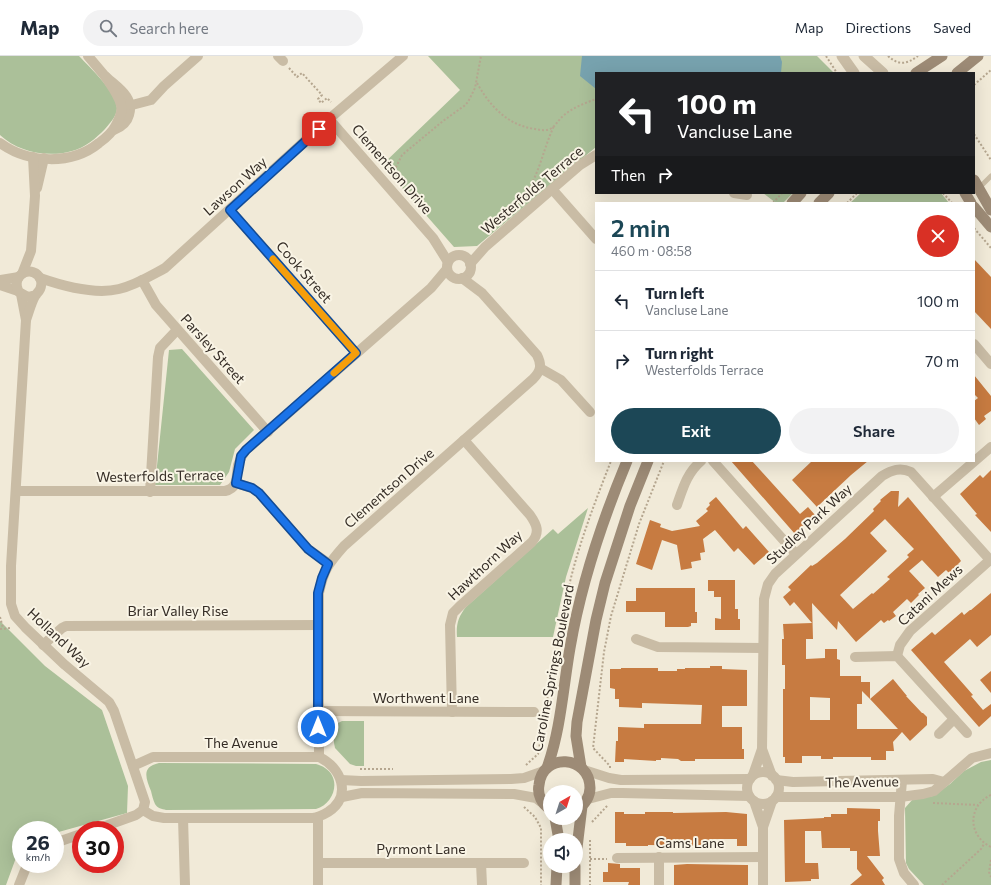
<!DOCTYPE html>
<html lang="en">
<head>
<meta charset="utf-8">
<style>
	:root { --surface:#fff; --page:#f2f2f3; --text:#1f2937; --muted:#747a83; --line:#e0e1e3; --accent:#1c4756 }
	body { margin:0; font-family:Commissioner,sans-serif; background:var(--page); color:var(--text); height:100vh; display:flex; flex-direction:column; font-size:15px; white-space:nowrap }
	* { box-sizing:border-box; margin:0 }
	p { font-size:13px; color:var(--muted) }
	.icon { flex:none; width:22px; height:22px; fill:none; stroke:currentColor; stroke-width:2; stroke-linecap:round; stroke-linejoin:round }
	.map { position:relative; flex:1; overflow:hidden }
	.panel { position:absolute; left:595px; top:146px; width:380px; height:260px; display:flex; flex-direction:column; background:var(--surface); border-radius:0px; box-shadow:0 4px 16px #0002 }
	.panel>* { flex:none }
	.banner { position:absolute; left:595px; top:16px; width:380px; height:122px; border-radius:0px; box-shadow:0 4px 16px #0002; background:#202124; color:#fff; overflow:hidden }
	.needle { width:26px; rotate:39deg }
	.fabs { position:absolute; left:543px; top:729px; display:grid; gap:8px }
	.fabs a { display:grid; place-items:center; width:40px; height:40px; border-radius:50%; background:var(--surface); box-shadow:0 4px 16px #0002; font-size:20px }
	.speed { position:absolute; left:12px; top:765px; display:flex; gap:8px; font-size:20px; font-weight:700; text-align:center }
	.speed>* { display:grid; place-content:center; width:52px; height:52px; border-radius:50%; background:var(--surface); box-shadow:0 4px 16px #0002; line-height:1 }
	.speed small { font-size:10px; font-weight:400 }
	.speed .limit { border:6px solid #d22; background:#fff; color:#111 }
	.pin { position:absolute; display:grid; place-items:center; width:34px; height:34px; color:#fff; margin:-17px; border-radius:8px; box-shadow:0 2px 6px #0006 }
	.me { position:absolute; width:44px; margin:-22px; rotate:0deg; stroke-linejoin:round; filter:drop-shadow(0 0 3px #0008) }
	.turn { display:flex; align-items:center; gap:14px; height:84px; padding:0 16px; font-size:18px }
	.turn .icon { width:52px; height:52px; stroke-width:2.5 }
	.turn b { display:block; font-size:28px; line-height:34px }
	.then { display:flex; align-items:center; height:38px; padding:0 16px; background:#0003; gap:8px; font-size:15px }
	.round { display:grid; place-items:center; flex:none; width:42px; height:42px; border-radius:21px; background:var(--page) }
	.headline { display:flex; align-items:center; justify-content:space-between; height:68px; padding:0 16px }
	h1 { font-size:24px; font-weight:600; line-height:30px; color:var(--accent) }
	.action { display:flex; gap:8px; margin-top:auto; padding:8px 16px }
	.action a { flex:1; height:46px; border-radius:24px; background:var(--accent); color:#fff; font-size:16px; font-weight:600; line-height:46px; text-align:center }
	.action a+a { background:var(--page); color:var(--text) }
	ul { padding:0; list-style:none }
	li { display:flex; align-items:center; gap:12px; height:60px; padding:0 16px; border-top:1px solid var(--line) }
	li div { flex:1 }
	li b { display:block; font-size:15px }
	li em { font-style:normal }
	header { display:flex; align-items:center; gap:24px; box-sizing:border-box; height:56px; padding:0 20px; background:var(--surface); border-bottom:1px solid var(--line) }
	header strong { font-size:19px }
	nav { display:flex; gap:22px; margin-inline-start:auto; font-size:14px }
	.search { width:280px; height:36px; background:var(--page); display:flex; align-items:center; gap:10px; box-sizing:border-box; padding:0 14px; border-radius:22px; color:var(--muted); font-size:15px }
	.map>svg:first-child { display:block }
</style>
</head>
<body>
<header>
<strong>Map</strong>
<div class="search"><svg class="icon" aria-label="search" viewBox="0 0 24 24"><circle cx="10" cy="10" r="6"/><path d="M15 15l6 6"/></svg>Search here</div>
<nav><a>Map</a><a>Directions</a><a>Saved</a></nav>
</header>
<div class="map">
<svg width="991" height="829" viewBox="0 0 991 829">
	<rect width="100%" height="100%" fill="#f1ead8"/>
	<g fill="#abc099">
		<path d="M0 0H79C90 12 116 35 117 52 117 60 110 67 105 73 96 82 85 92 72 95 48 102 18 96 0 79Z"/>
		<path d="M428 0H817L834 17H596V91L477 190 454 191 382 109 460 34Z"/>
		<path d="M763 137H793L783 147H776Z"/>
		<path d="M861 137H941L949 147H850Z"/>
		<path d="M182 293 254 374 235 393 229 416 220 429H155L169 294Z"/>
		<path d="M588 452 566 521 553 581H457C456 569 458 561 466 551L553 473 558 478Z"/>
		<path d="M0 565 45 610 102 654 128 730 127 757 55 777V774H21V797L17 799 6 829H0Z"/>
		<path d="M342 665H364V710H356L350 708 335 692 334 687V671L338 667Z"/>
		<path d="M991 704V829H924L909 813 906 807 905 752 913 743 933 740 950 728 964 715 981 706Z"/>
		<path d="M159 707 316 708C319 709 323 710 325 712 342 723 334 748 316 753L166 754C162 753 157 752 155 748 153 744 152 739 151 735 146 722 141 711 159 707Z"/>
	</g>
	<path fill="#77a2ae" d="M582 0H780L782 6 781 17H596V33L580 20Z"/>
	<g fill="#c77b41" fill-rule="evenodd">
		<path d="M974 203 991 221V273L974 255Z"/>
		<path d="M974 319 991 340V355L984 360 986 363 979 369 974 362V345L978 342 974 338Z"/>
		<path d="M731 405H752L800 458 808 451 815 459 795 478Z"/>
		<path d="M812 405H868L851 419 817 451 792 424Z"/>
		<path d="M991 414V476L975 459 977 458 960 438 980 419 983 422Z"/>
		<path d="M891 435H899L898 451 908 441 959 502 961 505 958 508 960 510 950 518 946 514 938 521 922 504 909 515 925 532 918 538 919 539 911 547 907 543 893 556 896 560 889 565 888 564 884 567 881 564 856 586 838 565 837 574 812 547 813 583H806V603L825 602V593H837V603L840 604V620H861V626H870V643L862 635V648H857V673H898L870 643 893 623 907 640H906L922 657H923L927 661V669L910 685 902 676 893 686 894 695H886V704H871V701H833V703H821V700H802V707H785V701H783V633H785V609H782V583H784L783 568 812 567 794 546 790 550 783 541 791 534 788 531 811 509 812 510 817 507 845 483 874 455 873 453 881 445 880 444ZM885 463 914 493 907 499 909 501 887 521 890 523 873 538 872 537 853 553 840 539 887 495 870 477ZM810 641 830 642V664H810Z"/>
		<path d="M716 441 743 473 746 470 769 496 754 509 738 492 734 496 715 474 703 483 705 496 700 497 701 504 691 506 692 512 681 514 677 489 662 484 652 514 636 508 650 464 661 468 660 471 672 475 700 470 696 465 708 455 706 453 710 449 709 447Z"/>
		<path d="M708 524H735V553H738V563H740V574H715V562L721 563V541H714V535H708Z"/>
		<path d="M636 532H695V556H697V567H691V570L688 571H665V556H626V545H636Z"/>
		<path d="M991 537V579L977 591 970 583 944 606 973 639 971 640 983 654 991 648V660L979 671 911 594 932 576 935 579 962 556 964 559 970 554H971Z"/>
		<path d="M710 610H722V613L747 614V650H722V671H742V693H744V703H695V705H681L678 703 661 702V704H656V705L624 703V706H615L616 685H618V671L644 672V668H701L702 649 642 647V652L619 651V643H615V633L610 632V613H621V612H658V615H677V613H685V612H710Z"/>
		<path d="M991 615V637L980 624Z"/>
		<path d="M847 752 880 753V765H878V775L880 800H867L884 822 882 824 885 829H850L862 819 857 813V795H850V792H822L821 775H805V807H818L819 823H811V825L785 826 784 764 824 762V761H831V758H847Z"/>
		<path d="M615 756H624V758H645V756H673V757L726 756 747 758V790H737V783H714V790L648 789V790H626V787H615Z"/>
		<path d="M608 807 620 808V812H640V829H628L629 826H603V816H608Z"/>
		<path d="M687 808 746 809H748V829H674V809Z"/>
	</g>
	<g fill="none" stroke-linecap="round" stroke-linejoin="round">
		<g stroke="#b5a68f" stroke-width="2" stroke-dasharray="2 2" stroke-linecap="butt">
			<path d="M826 0 837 17"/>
			<path d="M888 0C899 10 907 8 918 0"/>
			<path d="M289 12 297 21 302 17 322 39 318 43 321 47 327 42 331 46"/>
			<path d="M477 27C490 50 507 69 535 73 540 74 545 75 550 73 556 70 558 64 563 60 572 52 585 47 596 43"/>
			<path d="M974 29 991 14"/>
			<path d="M974 78 991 104"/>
			<path d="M390 117 396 111 402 99 443 65 464 50 468 46 475 32 481 0"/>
			<path d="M943 137 952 147"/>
			<path d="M773 147 782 137"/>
			<path d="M847 147 857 137"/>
			<path d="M517 148C538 128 542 95 554 70"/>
			<path d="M974 172 991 192"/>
			<path d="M0 561 3 572"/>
			<path d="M0 573 11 572"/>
			<path d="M526 709 538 698C548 642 556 585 569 530 579 487 595 446 611 405"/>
			<path d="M610 712V710L593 692 604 596 611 560 639 468 664 405"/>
			<path d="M360 713H393"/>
			<path d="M991 739C967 750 968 780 991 791"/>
			<path d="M933 747 978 749"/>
			<path d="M524 751 535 761 541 772V829"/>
			<path d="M592 766 608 749"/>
			<path d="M590 784V829"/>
			<path d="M590 803H607"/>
			<path d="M991 804 989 816 991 821"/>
			<path d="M942 829 981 793 984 788"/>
		</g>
		<path stroke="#c9bca5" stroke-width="5" d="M979 132 991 120"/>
		<g stroke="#c9bca5" stroke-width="10">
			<path d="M88 0C93 6 99 13 104 19 115 30 135 40 129 59 127 67 121 71 114 74"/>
			<path d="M278 0 283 5"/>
			<path d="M124 48 132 49 151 44 164 30 198 0"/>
			<path d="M329 63 433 182 448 206"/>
			<path d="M0 87C29 108 72 109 99 87 106 82 112 77 116 69 119 63 123 56 121 49 119 39 110 28 105 20"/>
			<path d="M37 132 44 102"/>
			<path d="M552 133 596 183"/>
			<path d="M734 137 747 139"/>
			<path d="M230 154 356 297"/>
			<circle cx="459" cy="211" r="12"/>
			<path d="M470 208 485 191 580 109 596 99"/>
			<path d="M22 218 31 195 35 140 33 101"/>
			<path d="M40 222C63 230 95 239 119 233 136 229 150 220 165 212L329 63 403 0"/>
			<path d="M0 224 19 221"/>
			<path d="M142 224 156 249 268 376"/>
			<path d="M0 229 18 235"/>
			<path d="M21 238 26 264 11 510V548L15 560 25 571 65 609 109 646 114 655 145 746 143 754 136 759 94 774"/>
			<path d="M26 264C29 256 31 247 35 240 37 237 41 234 41 230 42 227 41 226 41 224 34 207 9 218 19 236L28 241 36 239"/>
			<path d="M974 288 991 308"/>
			<path d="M540 312 561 324 590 356"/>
			<path d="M713 405 796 498"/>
			<path d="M236 427 252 432 259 437 308 493 328 507"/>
			<path d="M17 435H225C239 432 236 420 238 409 240 403 242 399 246 394L431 232 447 213"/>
			<path d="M150 436 158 301 160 292 177 274"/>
			<path d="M933 441 991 391"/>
			<path d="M677 449C683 432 687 417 701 405"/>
			<path d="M636 583 658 591 763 592"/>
			<path d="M43 589 62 572 66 570 319 569"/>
			<path d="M897 600 900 589 910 575 990 504"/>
			<path d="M855 601 897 600 967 677"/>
			<path d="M318 655 534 656"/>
			<path d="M452 656 450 569 453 557 460 550 532 486C540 476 537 469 530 459L464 384"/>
			<path d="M939 678 954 663"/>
			<path d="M762 693 772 720"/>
			<path d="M319 701V537C324 513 329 507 344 490L533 323C541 315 542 309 537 299L482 237 462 222"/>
			<path d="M133 710 153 701H319C341 711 353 740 328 756 323 759 319 761 313 762H164L153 760 143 754"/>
			<path d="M584 714 609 722 621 724 750 723"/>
			<circle cx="763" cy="732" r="16"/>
			<path d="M753 719 762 693 764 543 768 528 775 518 882 420C892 414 900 411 911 416L991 505"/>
			<path d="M341 724 361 725 511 723 524 722 544 715"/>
			<path d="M776 724 793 726 933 723 944 726"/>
			<path d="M902 725 899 760V803L904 817 914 829"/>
			<path d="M342 741 362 737 514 738 536 742 545 749"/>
			<path d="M776 741H900L923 738 934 735 972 702 991 697"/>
			<path d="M588 743 611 737H622L749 740"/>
			<path d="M754 745 763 771"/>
			<path d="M183 762 185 829"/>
			<path d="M55 787 81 778"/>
			<path d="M617 802 763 801"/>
			<path d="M318 807H524"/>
			<path d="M481 807 482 829"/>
			<path d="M19 829 25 814 29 808"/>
			<path d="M318 829V761"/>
			<path d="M659 829V801"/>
			<path d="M763 829V771L772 745"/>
		</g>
		<g stroke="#c9bca5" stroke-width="11">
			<path d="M842 0 854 17"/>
			<path d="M864 0 883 17"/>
		</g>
		<g stroke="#9d8b76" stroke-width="11">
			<path d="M916 17 942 0"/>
			<path d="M957 17 978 0"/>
			<path d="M974 124 991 154"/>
			<path d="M965 137 971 147"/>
			<path d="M792 147 801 137"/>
			<path d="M819 147 829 137"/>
			<path d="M974 151 991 171"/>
			<path d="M581 711 576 680 577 666 596 564 605 527 630 450 648 405"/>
			<path d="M547 712C561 673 563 632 570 592 581 528 602 465 627 405"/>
			<path d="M550 753C542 748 537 739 539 729 542 696 590 699 590 732 590 742 584 749 576 755"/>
			<path d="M555 762 559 784"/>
			<path d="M576 800 582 750"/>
			<path d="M575 810V829"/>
			<path d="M556 829 557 810"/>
		</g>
	</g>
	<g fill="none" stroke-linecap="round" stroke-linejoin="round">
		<defs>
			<path id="route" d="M318 671V537L322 522 328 508 308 493 259 437 252 432 236 427 241 400 246 394 356 297 230 154 319 73"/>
		</defs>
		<use href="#route" stroke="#114b97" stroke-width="10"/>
		<use href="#route" stroke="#1a73e8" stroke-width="7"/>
		<path stroke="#f59e0b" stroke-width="7" d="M273 203 356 297 334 317"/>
	</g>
	<g text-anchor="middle" stroke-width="4" stroke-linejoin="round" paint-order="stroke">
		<g font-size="14" fill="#352d26" stroke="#f9f4e5">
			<text transform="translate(392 113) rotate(49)" y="5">Clementson Drive</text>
			<text transform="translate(235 130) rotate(-42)" y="5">Lawson Way</text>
			<text transform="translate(532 134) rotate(-40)" y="5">Westerfolds Terrace</text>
			<text transform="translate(304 216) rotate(49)" y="5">Cook Street</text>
			<text transform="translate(213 293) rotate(48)" y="5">Parsley Street</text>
			<text transform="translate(160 420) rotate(-1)" y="5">Westerfolds Terrace</text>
			<text transform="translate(389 432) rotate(-41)" y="5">Clementson Drive</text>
			<text transform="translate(809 468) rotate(-43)" y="5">Studley Park Way</text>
			<text transform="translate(485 509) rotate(-43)" y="5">Hawthorn Way</text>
			<text transform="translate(930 539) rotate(-43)" y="5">Catani Mews</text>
			<text x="178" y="560">Briar Valley Rise</text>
			<text transform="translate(59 582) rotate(43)" y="5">Holland Way</text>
			<text transform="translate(553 612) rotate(-79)" y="5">Caroline Springs Boulevard</text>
			<text x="426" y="647">Worthwent Lane</text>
			<text x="241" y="692">The Avenue</text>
			<text transform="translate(862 726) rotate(-1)" y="5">The Avenue</text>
			<text x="690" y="792">Cams Lane</text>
			<text x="421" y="798">Pyrmont Lane</text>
		</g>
	</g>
</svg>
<div class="fabs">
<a><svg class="needle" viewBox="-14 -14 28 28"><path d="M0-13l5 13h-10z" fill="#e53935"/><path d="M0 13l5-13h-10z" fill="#747a83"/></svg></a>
<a><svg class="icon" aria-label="sound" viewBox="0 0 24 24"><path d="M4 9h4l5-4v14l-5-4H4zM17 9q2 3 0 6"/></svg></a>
</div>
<div class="speed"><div>26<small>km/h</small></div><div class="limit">30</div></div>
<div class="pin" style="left:319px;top:73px;background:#d93025"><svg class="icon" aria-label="arrive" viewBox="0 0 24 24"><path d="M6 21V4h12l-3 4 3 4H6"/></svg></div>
<svg class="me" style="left:318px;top:671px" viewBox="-20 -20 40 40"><circle r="17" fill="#1a73e8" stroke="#fff" stroke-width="3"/><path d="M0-11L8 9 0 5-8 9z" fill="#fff"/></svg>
<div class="banner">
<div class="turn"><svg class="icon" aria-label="left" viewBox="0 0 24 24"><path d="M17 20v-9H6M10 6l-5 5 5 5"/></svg><div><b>100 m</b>Vancluse Lane</div></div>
<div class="then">Then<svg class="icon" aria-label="right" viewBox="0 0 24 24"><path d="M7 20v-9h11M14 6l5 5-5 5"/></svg></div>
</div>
<section class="panel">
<div class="headline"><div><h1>2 min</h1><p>460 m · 08:58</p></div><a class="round" style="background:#d93025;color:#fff"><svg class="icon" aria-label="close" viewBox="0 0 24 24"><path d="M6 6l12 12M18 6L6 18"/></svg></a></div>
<ul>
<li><svg class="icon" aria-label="left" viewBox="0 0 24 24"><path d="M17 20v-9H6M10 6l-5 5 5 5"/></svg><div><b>Turn left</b><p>Vancluse Lane</p></div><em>100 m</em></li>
<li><svg class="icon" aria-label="right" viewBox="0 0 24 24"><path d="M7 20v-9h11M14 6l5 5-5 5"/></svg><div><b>Turn right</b><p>Westerfolds Terrace</p></div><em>70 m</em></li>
</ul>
<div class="action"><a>Exit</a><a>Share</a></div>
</section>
</div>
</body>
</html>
